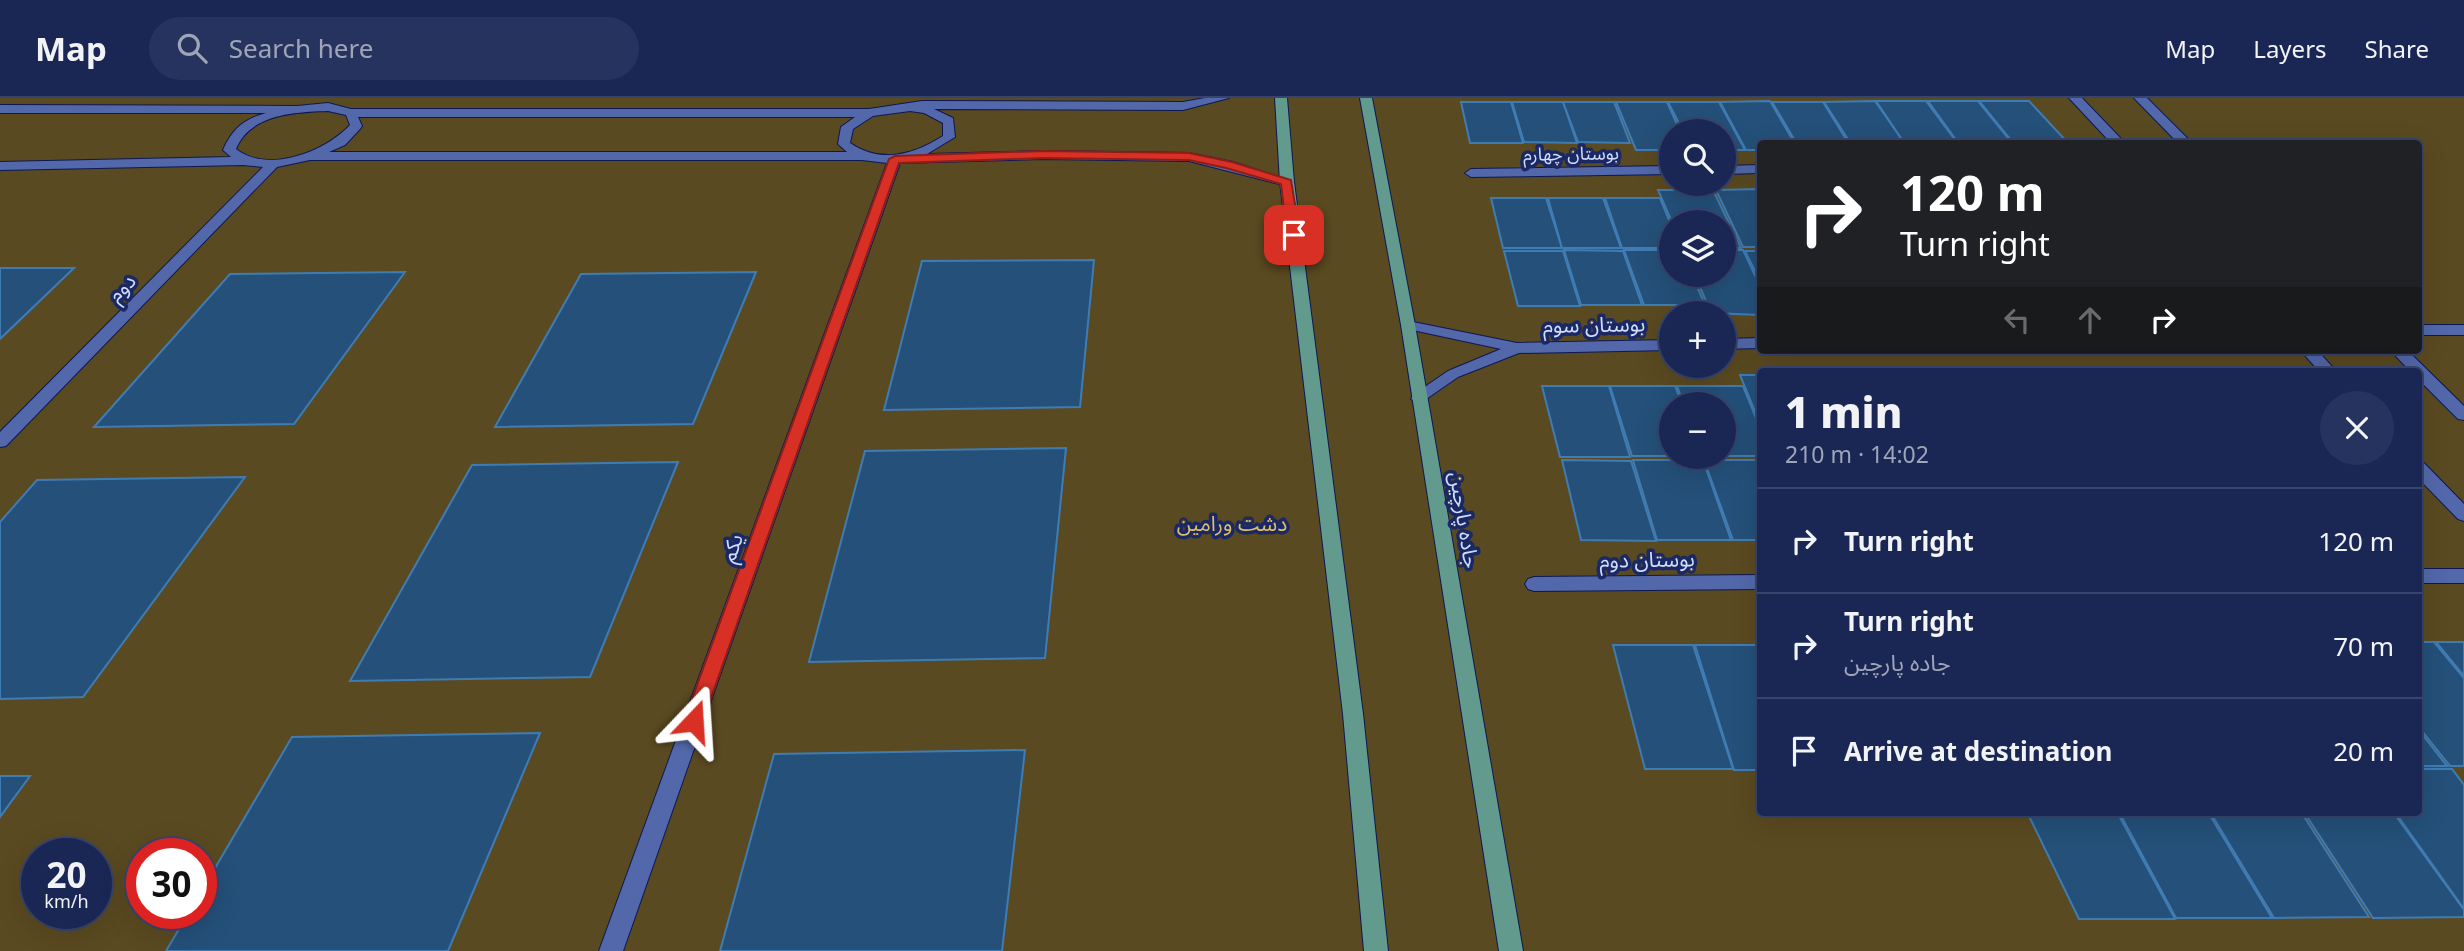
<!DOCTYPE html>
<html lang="en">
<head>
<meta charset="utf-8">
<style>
	:root { --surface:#1a2755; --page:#27335f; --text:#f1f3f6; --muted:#9fa5b9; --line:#38446c }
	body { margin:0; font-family:"Noto Sans","Noto Sans Arabic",sans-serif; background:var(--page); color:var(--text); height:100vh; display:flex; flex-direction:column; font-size:26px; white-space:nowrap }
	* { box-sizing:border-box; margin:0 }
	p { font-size:23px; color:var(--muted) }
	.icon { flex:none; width:38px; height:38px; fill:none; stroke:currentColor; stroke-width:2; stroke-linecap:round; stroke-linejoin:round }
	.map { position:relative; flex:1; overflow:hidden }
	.panel { position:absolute; left:1757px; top:270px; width:665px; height:448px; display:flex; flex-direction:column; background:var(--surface); border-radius:7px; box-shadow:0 7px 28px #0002,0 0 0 2px var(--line) }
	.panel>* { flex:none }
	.top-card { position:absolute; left:1757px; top:42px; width:665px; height:214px; border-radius:7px; box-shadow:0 7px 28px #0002,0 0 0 2px var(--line); background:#202124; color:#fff; overflow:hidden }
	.fabs { position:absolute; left:1659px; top:21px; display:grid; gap:14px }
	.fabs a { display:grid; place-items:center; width:77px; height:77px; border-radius:50%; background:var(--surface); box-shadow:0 7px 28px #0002,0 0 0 2px var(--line); font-size:35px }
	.speed { position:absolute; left:21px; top:740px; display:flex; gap:14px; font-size:35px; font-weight:700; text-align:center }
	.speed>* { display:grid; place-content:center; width:91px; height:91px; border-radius:50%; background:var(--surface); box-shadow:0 7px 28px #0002,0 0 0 2px var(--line); line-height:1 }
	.speed small { font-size:18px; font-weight:400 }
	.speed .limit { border:10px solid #d22; background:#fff; color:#111 }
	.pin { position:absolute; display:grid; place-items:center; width:60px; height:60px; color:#fff; margin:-30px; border-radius:14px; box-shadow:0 4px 10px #0006 }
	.me { position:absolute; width:77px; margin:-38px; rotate:20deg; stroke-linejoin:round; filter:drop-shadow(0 0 5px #0008) }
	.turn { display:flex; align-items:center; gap:24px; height:147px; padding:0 28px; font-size:32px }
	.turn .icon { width:91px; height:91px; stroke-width:2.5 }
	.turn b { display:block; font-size:49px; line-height:60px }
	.lanes { display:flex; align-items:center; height:66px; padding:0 28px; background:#0003; justify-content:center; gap:35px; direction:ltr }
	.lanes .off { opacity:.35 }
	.round { display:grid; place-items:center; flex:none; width:74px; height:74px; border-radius:37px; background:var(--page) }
	.headline { display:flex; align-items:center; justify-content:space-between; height:119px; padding:0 28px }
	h1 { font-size:42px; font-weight:800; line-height:52px }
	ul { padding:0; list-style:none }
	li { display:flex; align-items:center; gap:21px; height:105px; padding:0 28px; border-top:2px solid var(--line) }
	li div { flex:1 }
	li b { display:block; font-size:26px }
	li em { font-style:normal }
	header { display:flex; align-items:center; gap:42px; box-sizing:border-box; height:98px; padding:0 35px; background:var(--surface); border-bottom:2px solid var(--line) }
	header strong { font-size:33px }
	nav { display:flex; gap:38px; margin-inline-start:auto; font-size:24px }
	.search { width:490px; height:63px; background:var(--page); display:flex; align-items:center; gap:18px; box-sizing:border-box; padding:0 24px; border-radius:38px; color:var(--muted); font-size:26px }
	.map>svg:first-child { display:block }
</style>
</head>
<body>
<header>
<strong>Map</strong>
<div class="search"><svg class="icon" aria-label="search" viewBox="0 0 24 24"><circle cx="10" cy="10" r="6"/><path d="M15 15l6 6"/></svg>Search here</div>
<nav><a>Map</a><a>Layers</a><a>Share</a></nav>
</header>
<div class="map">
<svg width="2464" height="853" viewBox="0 0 2464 853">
	<rect width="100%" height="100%" fill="#233471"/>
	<path fill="#5a4a21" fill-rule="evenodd" d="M0 0H2464V853H0ZM1671 33H1724V86H1671ZM1760 46H2418V252H1760ZM1671 124H1724V177H1671ZM1671 215H1724V268H1671ZM1760 273H2418V714H1760ZM1671 306H1724V359H1671ZM37 756H96V816H37ZM142 756H201V816H142Z"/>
	<g fill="#245079" stroke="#407cb4" stroke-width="2">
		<path d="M1770 3 1795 46H1760V52H1746L1720 4Z"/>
		<path d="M1875 3 1905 46H1851L1824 4Z"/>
		<path d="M1876 3H1926L1958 46H1905Z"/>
		<path d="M1928 3H1978L2013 46H1959Z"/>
		<path d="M1979 3H2029L2069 46H2014Z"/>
		<path d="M1461 4H1511L1523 45H1470Z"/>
		<path d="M1512 4H1563L1577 45 1524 44Z"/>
		<path d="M1563 4H1614L1630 45 1578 44Z"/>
		<path d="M1616 4H1667L1680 33H1671V52H1636Z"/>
		<path d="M1668 4H1719L1745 52H1724V33H1683Z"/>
		<path d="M1772 4H1823L1849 46H1797Z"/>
		<path d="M1760 91V149H1743L1716 92Z"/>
		<path d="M1658 92H1713L1741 150H1724V124H1672Z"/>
		<path d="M1491 100H1546L1562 150H1503Z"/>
		<path d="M1548 100H1603L1621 150H1562Z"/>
		<path d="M1605 100H1660L1671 127V150H1622Z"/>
		<path d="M1564 152 1623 153 1642 207H1581Z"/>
		<path d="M1624 152H1671V177H1692L1705 207H1644Z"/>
		<path d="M1724 152H1743L1760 188V217L1711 215 1695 177H1724Z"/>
		<path d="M1504 153H1563L1580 208H1518Z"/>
		<path d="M1745 153H1760V183Z"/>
		<path d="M1094 162 1080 309 884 312 922 163Z"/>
		<path d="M0 170H74L0 241Z"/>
		<path d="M405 174 294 326 94 329 230 176Z"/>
		<path d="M756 174 693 326 495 329 581 176Z"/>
		<path d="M1740 277H1760V326Z"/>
		<path d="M1542 288H1609L1630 359H1560Z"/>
		<path d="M1610 288H1675L1682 306H1671V358H1632Z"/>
		<path d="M1677 288H1743L1760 330V358H1724V306H1684Z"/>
		<path d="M1066 350 1045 560 809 564 865 353Z"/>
		<path d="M1562 362 1631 363 1656 443 1581 442Z"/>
		<path d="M1633 362H1703L1731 442H1657Z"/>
		<path d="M1704 362H1760V442H1733Z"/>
		<path d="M678 364 590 579 350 583 472 367Z"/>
		<path d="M245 379 83 599 0 601V424L37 382Z"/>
		<path d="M2418 544H2434L2464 580V668H2450L2418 628Z"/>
		<path d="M2436 544H2464V578Z"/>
		<path d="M1613 547H1693L1733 671H1645Z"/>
		<path d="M1695 547H1760V672H1734Z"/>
		<path d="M2418 631 2447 668H2418Z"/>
		<path d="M540 635 448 853H166L188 816H201V794L292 639Z"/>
		<path d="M1025 652 1002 853H720L774 656Z"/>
		<path d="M2418 671H2452L2464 687V811L2395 714H2418Z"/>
		<path d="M0 678H30L0 719Z"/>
		<path d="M2027 714H2117L2175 821H2079Z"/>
		<path d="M2119 714H2208L2272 820H2176Z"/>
		<path d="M2210 714H2301L2369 819 2274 820Z"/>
		<path d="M2304 714H2393L2464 812V819L2373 820Z"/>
	</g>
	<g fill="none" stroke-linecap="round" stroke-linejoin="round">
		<defs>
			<g id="minor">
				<path d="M1205 0H1229L1183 12 934 11 953 20 955 39 927 56 1043 53 1189 55 1233 64 1294 84 1287 88 1189 63 1043 61 900 65 623 853H599L887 65 862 62H310L277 69 6 348 0 349V334L263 69 243 67 0 72V64L231 59 223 52C232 31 244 21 266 15H0V7L297 8 328 5 351 11H869L922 3 1183 4ZM328 13 346 17 350 27C325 54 268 76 236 51 250 16 295 14 328 13ZM910 13 924 15 943 25V38C913 57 881 66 850 45L853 31 873 18ZM358 19H855L841 29 838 46 847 54H329L345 47 360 31 362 28Z"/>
				<path d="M2069 0H2082L2126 46H2112Z"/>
				<path d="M2134 0H2147L2193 46H2179Z"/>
				<path d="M1760 67V75L1724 76V68Z"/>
				<path d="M1671 68V76L1471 79 1465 75 1471 71Z"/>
				<path d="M1408 223 1517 245 1671 242V252L1519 255 1458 279 1419 306 1411 301 1413 297 1448 273 1501 251 1403 230 1401 227 1403 224Z"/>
				<rect x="2418" y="227" width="46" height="10"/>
				<path d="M1760 240V250L1724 251V241Z"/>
				<path d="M2300 252H2317L2336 273H2319Z"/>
				<path d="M2390 252H2407L2464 308V322L2458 321 2418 281V273H2410Z"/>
				<path d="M2418 363 2424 365 2464 406V423L2458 421 2418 380Z"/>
				<rect x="2418" y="471" width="46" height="14"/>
				<path d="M1760 477V491L1534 493 1528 491 1525 486 1528 481 1534 479Z"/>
			</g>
			<g id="major">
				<path d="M1275 0H1287L1294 84 1363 616 1388 853H1364L1343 616 1280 84Z"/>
				<path d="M1360 0H1372L1415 227 1523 853H1499L1401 227Z"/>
			</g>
		</defs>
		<use href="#minor" stroke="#0d1853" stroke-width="2"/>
		<use href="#major" stroke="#0d1853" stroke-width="2"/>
		<use href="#minor" fill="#5268aa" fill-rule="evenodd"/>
		<use href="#major" fill="#629a8e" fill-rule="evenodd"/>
	</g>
	<path fill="#d93025" stroke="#8d1f18" stroke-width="2" d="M1043 53 1189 55 1232 64 1291 82 1300 137 1294 141 1287 137 1281 86 1226 70 1189 62 1043 60 899 65 703 623 700 628 694 631 687 628 684 623 889 61 895 58Z"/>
	<g text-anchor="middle" stroke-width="7" stroke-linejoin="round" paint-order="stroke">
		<g font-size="18" fill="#d1ddfb" stroke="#1a2965">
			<text transform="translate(1571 56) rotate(-1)" y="6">بوستان چهارم</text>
		</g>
		<g font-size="21" fill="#d1ddfb" stroke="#1a2965">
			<text transform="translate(122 190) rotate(-46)" y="7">دوم</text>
			<text transform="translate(1594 227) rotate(-1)" y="7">بوستان سوم</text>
			<text transform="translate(1464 422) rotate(81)" y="7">جاده پارچین</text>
			<text transform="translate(732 450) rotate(-70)" y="7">یکم</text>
			<text transform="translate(1647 462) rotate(-1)" y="7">بوستان دوم</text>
		</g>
		<g font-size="21" fill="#e0bf67" stroke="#1a2965">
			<text x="1232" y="433">دشت ورامین</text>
		</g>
	</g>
</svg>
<div class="fabs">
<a><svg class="icon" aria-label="search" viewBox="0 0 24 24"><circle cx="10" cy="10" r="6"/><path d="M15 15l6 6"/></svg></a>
<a><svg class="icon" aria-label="layers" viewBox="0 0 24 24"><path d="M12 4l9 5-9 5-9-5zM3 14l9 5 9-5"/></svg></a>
<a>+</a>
<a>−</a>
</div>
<div class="speed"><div>20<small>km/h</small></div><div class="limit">30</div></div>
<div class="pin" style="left:1294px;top:137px;background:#d93025"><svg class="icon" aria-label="arrive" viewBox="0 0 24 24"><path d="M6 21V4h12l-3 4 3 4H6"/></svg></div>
<svg class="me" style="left:694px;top:623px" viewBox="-20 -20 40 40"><path d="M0-17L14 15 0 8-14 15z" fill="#d93025" stroke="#fff" stroke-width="4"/></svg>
<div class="top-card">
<div class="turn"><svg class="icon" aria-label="right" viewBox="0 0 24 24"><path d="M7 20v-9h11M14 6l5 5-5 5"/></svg><div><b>120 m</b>Turn right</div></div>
<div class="lanes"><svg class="icon off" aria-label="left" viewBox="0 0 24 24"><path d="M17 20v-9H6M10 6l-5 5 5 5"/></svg><svg class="icon off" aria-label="ahead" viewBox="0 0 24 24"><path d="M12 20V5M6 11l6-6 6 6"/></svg><svg class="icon" aria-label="right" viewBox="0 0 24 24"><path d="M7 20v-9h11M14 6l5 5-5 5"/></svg></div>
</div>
<section class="panel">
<div class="headline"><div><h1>1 min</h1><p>210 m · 14:02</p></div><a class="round"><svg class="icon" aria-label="close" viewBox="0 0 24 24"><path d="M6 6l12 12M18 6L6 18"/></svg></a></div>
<ul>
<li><svg class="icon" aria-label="right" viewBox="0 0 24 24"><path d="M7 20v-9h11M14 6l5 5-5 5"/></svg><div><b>Turn right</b></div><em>120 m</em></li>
<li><svg class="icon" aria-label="right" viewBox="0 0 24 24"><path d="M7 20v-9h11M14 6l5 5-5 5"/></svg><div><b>Turn right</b><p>جاده پارچین</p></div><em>70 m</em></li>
<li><svg class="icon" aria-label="arrive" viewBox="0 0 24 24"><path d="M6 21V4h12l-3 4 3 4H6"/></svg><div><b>Arrive at destination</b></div><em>20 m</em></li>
</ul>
</section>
</div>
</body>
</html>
